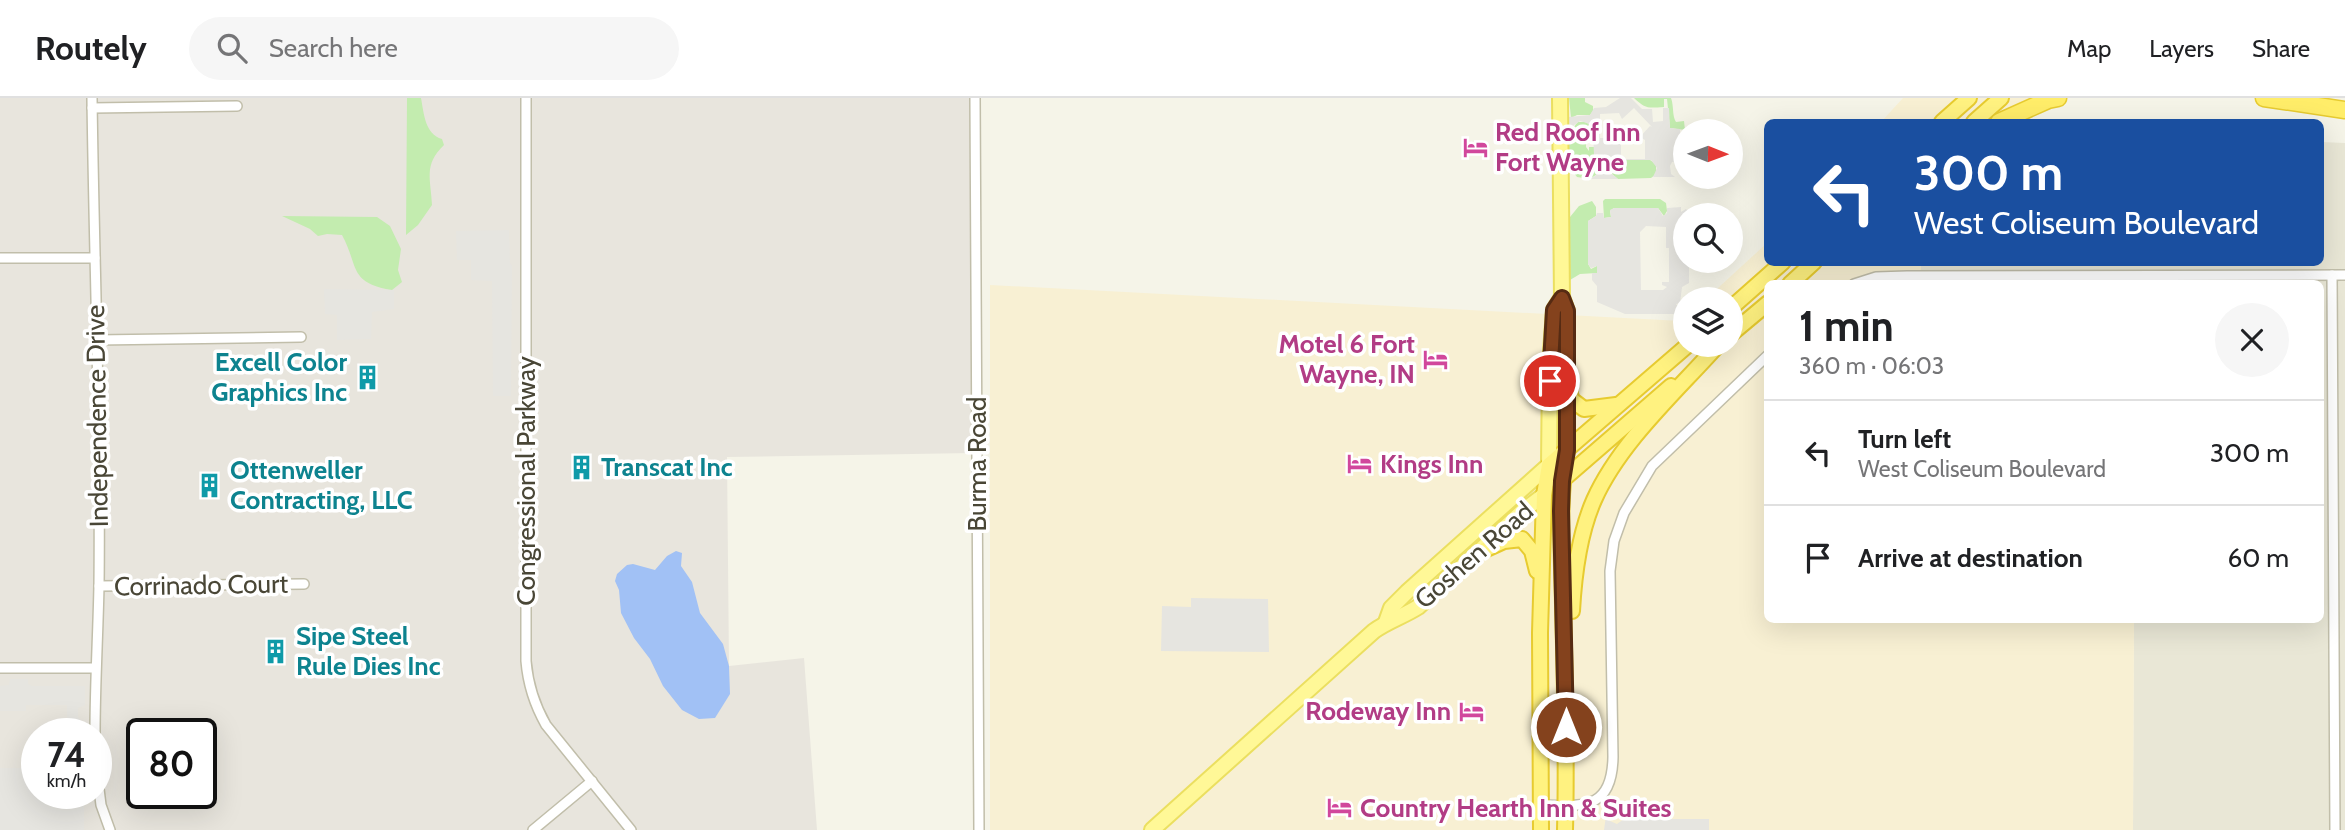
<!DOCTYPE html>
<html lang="en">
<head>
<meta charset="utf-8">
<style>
	:root { --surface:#fff; --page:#f6f6f6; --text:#202124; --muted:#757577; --line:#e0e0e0 }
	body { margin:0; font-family:Cabin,sans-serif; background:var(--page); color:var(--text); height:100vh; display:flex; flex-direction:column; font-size:26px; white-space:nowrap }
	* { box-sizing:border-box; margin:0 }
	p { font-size:23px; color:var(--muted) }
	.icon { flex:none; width:38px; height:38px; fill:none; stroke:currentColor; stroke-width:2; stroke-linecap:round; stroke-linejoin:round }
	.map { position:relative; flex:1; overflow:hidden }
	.drawer { position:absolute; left:1764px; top:182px; width:560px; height:343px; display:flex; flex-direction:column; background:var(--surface); border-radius:10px; box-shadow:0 7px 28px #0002 }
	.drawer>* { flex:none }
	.guide { position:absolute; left:1764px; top:21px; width:560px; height:147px; border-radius:10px; box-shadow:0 7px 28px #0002; background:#1a4fa0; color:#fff; overflow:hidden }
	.needle { width:46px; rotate:91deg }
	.fabs { position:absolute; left:1673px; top:21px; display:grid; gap:14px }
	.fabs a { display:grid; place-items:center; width:70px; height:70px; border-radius:50%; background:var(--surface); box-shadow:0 7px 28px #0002; font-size:35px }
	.speed { position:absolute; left:21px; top:620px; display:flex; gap:14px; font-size:35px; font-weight:700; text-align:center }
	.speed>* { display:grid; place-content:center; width:91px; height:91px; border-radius:50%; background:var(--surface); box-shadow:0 7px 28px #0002; line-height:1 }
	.speed small { font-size:18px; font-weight:400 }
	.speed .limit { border:4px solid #111; border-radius:10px; background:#fff; color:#111 }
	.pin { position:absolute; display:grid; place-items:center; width:60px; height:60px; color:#fff; margin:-30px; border:4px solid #fff; border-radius:50%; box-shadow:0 2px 7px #0007 }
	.me { position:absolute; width:77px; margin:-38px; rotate:0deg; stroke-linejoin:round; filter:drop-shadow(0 0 5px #0008) }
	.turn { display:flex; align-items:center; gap:24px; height:147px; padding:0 35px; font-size:32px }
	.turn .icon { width:91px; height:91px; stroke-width:2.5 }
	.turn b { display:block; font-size:49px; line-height:60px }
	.round { display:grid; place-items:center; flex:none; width:74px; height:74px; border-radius:37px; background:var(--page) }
	.headline { display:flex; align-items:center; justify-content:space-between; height:119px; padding:0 35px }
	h1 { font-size:42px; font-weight:700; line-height:52px }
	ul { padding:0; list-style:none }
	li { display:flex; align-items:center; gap:21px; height:105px; padding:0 35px; border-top:2px solid var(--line) }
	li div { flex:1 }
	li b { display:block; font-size:26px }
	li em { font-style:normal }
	header { display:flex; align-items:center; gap:42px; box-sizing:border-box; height:98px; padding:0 35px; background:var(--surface); border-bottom:2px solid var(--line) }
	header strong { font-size:33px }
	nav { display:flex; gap:38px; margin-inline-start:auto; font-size:24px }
	.search { width:490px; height:63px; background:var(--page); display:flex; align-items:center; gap:18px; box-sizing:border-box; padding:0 24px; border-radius:38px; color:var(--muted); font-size:26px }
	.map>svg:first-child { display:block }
</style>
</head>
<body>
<header>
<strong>Routely</strong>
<div class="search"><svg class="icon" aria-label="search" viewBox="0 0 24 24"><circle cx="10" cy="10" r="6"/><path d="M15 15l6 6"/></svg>Search here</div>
<nav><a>Map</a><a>Layers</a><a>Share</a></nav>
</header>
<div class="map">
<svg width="2345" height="732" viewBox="0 0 2345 732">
	<rect width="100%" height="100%" fill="#f5f4e8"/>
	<path fill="#e9e7d6" d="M2321 44 2345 45V732H2133L2134 522H2320V186H1921V165L2320 164Z"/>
	<g fill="#f8f0d3">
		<path d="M1903 0H2054L2025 24H1881Z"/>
		<path d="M1767 145 1768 164 1921 165V185L1768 186V522H2134L2133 732H990V187L1682 223 1685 220V247H1731V201H1706Z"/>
	</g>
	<path fill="#e8e5dd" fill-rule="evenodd" d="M0 0H977L972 355 727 359 729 568 804 560 817 732H0ZM37 635H96V695H37ZM142 635H201V695H142Z"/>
	<g fill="#c3ecaf">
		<path d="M407 0H421C424 16 425 36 442 41L444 47C423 67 431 81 432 107L418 127 406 137Z"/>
		<path d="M1569 0H1585V4L1593 8V13L1590 17H1577L1571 20Z"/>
		<path d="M1634 0H1671C1674 8 1672 18 1676 24L1684 23 1685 32 1670 30 1667 1H1664V9C1647 10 1646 11 1634 0Z"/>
		<path d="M1578 24H1585L1590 26 1594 36 1586 37V49L1589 53V49H1594V57L1597 60V76L1590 81 1577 79C1566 65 1565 37 1578 24Z"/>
		<path d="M1618 62H1650L1656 66V76L1651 80 1618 81 1612 76C1611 69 1612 65 1618 62Z"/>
		<path d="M1605 101H1660L1666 105 1667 113 1664 118 1658 110H1614L1610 113 1611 119 1604 120 1603 103Z"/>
		<path d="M1592 103 1596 109V118L1588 123V166L1591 171 1597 168V175L1580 176 1570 182V119L1579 108Z"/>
		<path d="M282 118 377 119 390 128 401 151 398 172 402 184 392 192C348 185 359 168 342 137L327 136 318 138 310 131Z"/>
	</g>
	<g fill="#e6e5e0" fill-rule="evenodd">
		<path d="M1620 0H1631L1642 11H1652L1653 24 1663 23V10H1669L1670 30 1680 31V63L1672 64 1670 68 1671 76 1675 79H1653L1657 70 1651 62H1619L1613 65 1611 70 1612 76 1618 81H1590L1595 78 1598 73 1597 60 1594 57 1593 31 1587 25 1580 23 1574 27 1570 37 1569 19 1590 17 1594 10 1606 9ZM1634 10 1652 29 1650 28 1640 39 1645 42V61H1621V47L1614 40H1600V16L1619 15 1622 21Z"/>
		<path d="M1681 109V114L1686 111 1689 115 1685 117V163H1689V185L1682 189 1680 205 1676 206 1680 212 1674 216H1625L1597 204V188L1592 182V175H1597V168L1591 170 1588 166V123L1596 118 1597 115H1603L1604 120 1611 119 1610 112 1614 110H1658L1663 118 1667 115V110ZM1646 128 1666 129V150H1669V184H1662V187L1667 189 1663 192H1641L1640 134Z"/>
		<path d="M509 132 510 165 512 168 511 298H493L492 183 471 182V162H457L456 133Z"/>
		<path d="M324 191 394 192V211L372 214 371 241 337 242V217L325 216Z"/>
		<path d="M1191 500 1268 501 1269 554 1161 553 1162 508 1191 509Z"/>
		<path d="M10 581H28V586L32 588H85V607L78 610V619L80 621 79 635H67V607H26V613H0V588L9 587Z"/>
		<path d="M0 670H37V695H84V732H0Z"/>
		<path d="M1606 718 1610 723 1617 726 1628 718H1647L1655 721H1709V732H1604Z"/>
	</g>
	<path fill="#a1c1f5" d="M676 453 682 455 681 468 692 484 700 515 723 546 729 568 730 596 715 620 699 621 682 612 663 588 650 561 634 540 621 515 619 492 615 483 617 476 627 467 633 466 655 472 667 458Z"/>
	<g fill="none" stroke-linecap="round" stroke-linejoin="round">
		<defs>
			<g id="minor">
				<path d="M92 0C94 162 101 325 99 487 98 537 95 586 95 635"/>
				<path d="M526 0V563C528 587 534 606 546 627L631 732"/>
				<path d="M975 0 979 732"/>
				<path d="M92 10 237 8"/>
				<path d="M0 160H95"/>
				<path d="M2332 177 2335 732"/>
				<path d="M1854 186 1876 179 1907 178 2345 177"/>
				<path d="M97 242 301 239"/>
				<path d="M99 488 304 486"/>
				<path d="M0 570H95"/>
				<path d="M96 667 101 707 110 732"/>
				<path d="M1541 707C1584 708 1612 712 1613 659L1610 473 1614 443 1624 415 1652 368 1768 257"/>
				<path d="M533 732 592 683"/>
			</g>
			<g id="primary">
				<path d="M1560 0 1562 199 1567 213V352"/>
				<path d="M1386 524 1391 510 1407 494 1549 367 1550 267 1554 212 1562 199"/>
				<path d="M1152 732 1374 533C1388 523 1404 518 1418 509L1523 413 1544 397"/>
			</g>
			<g id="trunk">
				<path d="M1942 24 1969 0"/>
				<path d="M1974 24 2001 0"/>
				<path d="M1790 186 1814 164"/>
				<path d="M1731 210 1783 164"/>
				<path d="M1731 236 1768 205"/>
				<path d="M1567 288 1572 302 1584 311 1616 307"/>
				<path d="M1559 385 1671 288"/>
				<path d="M1482 453 1504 443 1522 441 1532 453 1537 473"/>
				<path d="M1572 513C1574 477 1579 436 1594 402 1620 344 1676 294 1718 247"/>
				<path d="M1541 732 1540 535 1544 397 1549 367 1688 247"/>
				<path d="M1565 732C1567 657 1565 582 1563 507 1562 455 1558 403 1567 352"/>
			</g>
			<g id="motorway">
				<path d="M2264 0 2345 12"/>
				<path d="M1999 24 2048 2 2058 0"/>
			</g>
		</defs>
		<use href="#minor" stroke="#c1beaa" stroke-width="12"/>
		<use href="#primary" stroke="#ebdf60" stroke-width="18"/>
		<use href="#trunk" stroke="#e7cb30" stroke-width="18"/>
		<use href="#motorway" stroke="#e7cb30" stroke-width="19"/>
		<use href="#minor" stroke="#fff" stroke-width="9"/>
		<use href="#primary" stroke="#fff897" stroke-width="14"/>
		<use href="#trunk" stroke="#fff280" stroke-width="14"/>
		<use href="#motorway" stroke="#ffed69" stroke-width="16"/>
	</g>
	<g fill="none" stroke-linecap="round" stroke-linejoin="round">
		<defs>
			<path id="route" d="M1550 283 1554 212 1562 200 1567 213V352L1562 383 1561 413 1566 629"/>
		</defs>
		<use href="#route" stroke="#562b13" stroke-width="18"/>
		<use href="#route" stroke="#84421d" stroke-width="12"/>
	</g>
	<defs>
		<symbol id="hotel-bare" viewBox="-9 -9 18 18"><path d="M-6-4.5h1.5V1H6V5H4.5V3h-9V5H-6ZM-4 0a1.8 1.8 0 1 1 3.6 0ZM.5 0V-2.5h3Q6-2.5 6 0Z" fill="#d1479c" stroke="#fff" stroke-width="2.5" paint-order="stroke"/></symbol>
		<symbol id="building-bare" viewBox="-9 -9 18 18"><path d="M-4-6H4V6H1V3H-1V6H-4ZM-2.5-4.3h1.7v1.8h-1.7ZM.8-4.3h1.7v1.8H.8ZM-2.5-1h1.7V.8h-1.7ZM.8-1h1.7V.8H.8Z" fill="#0f9aa8" stroke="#fff" stroke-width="2.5" paint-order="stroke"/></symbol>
	</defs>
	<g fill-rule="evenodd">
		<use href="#hotel-bare" x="1458" y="32" width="35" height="35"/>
		<use href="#hotel-bare" x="1418" y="244" width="35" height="35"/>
		<use href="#building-bare" x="350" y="262" width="35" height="35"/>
		<use href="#hotel-bare" x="1342" y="348" width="35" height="35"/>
		<use href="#building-bare" x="564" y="352" width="35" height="35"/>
		<use href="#building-bare" x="192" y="370" width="35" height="35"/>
		<use href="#building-bare" x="258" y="536" width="35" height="35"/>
		<use href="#hotel-bare" x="1454" y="596" width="35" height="35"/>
		<use href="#hotel-bare" x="1322" y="692" width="35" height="35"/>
	</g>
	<g text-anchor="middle" stroke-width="7" stroke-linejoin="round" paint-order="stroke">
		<g font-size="26" font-weight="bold" fill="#b23c85" stroke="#fff" text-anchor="start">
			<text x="1495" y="43">Red Roof Inn<tspan x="1495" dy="30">Fort Wayne</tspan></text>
			<text x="1415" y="255" text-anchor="end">Motel 6 Fort<tspan x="1415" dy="30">Wayne, IN</tspan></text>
			<text x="1380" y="375">Kings Inn</text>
			<text x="1451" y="622" text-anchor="end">Rodeway Inn</text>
			<text x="1360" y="719">Country Hearth Inn &amp; Suites</text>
		</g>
		<g font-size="26" font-weight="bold" fill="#0d838f" stroke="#fff" text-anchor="start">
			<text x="347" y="273" text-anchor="end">Excell Color<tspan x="347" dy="30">Graphics Inc</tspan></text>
			<text x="601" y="378">Transcat Inc</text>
			<text x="230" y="381">Ottenweller<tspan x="230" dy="30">Contracting, LLC</tspan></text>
			<text x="296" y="547">Sipe Steel<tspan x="296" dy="30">Rule Dies Inc</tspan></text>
		</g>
		<g font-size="26" fill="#494636" stroke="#fff">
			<text transform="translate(97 318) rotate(-91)" y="9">Independence Drive</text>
			<text transform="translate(977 366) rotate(-90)" y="9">Burma Road</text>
			<text transform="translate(526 383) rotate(-90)" y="9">Congressional Parkway</text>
			<text transform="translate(1474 457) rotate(-41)" y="9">Goshen Road</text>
			<text transform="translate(201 487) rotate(-1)" y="9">Corrinado Court</text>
		</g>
	</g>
</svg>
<div class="fabs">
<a><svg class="needle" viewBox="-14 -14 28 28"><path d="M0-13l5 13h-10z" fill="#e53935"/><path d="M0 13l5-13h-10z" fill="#757577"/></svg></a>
<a><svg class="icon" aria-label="search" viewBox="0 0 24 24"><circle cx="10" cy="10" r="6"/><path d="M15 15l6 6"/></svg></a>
<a><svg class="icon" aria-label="layers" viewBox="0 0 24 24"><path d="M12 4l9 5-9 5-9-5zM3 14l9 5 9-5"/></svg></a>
</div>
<div class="speed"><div>74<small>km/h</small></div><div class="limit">80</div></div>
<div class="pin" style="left:1550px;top:283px;background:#d93025"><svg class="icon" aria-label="arrive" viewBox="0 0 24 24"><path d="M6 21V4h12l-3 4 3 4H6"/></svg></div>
<svg class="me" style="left:1566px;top:629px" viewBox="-20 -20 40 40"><circle r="17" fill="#84421d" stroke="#fff" stroke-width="3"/><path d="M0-11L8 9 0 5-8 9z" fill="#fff"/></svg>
<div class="guide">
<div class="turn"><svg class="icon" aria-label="left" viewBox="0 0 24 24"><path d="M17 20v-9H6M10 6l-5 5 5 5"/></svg><div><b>300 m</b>West Coliseum Boulevard</div></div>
</div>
<section class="drawer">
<div class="headline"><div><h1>1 min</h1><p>360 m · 06:03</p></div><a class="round"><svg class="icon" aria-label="close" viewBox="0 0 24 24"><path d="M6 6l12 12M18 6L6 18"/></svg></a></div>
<ul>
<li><svg class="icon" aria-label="left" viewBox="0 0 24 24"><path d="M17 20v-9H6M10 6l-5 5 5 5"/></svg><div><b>Turn left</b><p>West Coliseum Boulevard</p></div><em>300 m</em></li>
<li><svg class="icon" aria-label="arrive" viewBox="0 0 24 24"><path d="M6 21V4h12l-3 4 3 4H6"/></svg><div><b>Arrive at destination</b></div><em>60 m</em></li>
</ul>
</section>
</div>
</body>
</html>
